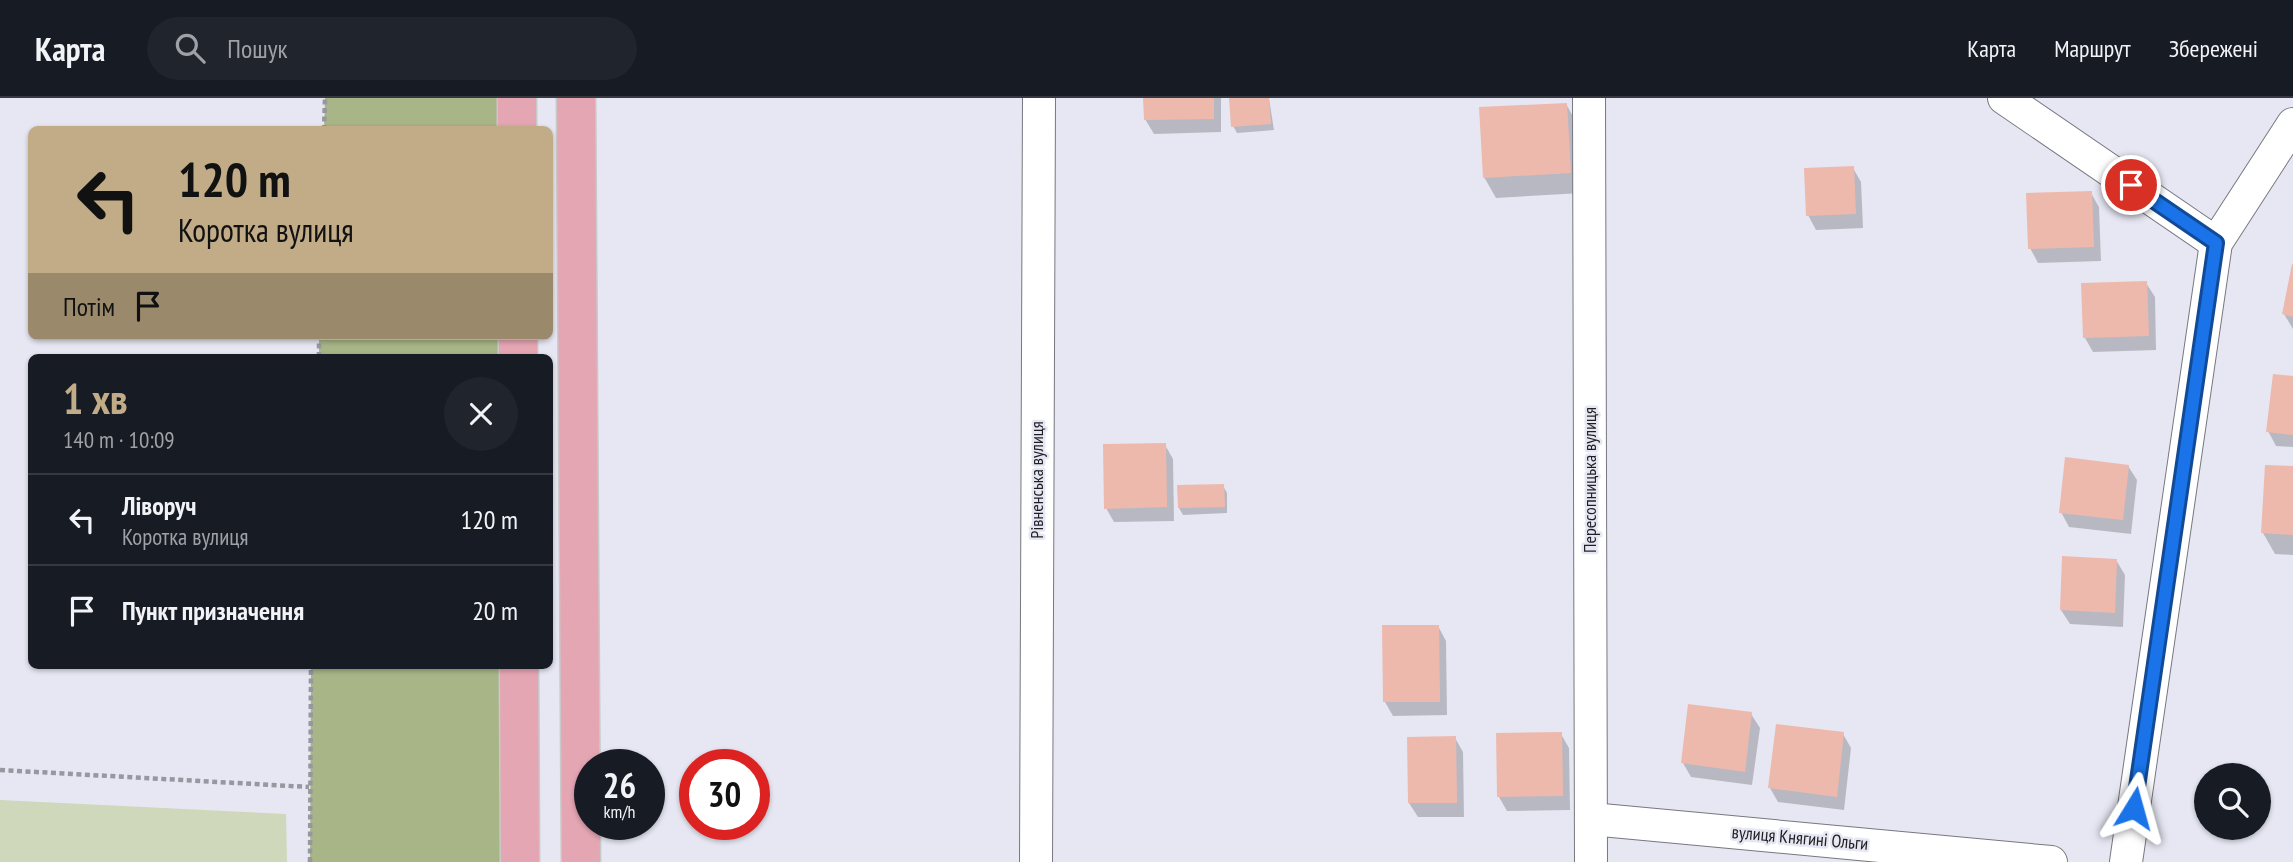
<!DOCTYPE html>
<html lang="uk">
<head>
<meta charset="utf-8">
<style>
	:root { --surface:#171b24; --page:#20242c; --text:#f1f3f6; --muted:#9ea1a6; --line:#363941; --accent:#c2ac87 }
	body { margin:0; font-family:"PT Sans Narrow",sans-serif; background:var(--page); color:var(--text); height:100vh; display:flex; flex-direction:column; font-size:26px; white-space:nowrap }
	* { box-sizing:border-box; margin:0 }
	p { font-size:23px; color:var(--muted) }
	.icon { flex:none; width:38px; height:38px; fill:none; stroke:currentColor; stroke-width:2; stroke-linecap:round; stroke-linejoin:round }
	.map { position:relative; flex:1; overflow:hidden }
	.side { position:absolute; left:28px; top:256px; width:525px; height:315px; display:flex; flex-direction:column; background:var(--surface); border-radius:10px; box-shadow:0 2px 5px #0004 }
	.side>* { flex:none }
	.guide { position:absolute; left:28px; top:28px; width:525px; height:214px; border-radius:10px; box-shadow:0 2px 5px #0004; background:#c2ac87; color:#111; overflow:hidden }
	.buttons { position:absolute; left:2194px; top:665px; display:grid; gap:14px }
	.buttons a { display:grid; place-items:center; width:77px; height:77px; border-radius:50%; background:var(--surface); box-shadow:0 2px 5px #0004; font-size:35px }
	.speed { position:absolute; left:574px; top:651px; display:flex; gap:14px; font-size:35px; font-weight:700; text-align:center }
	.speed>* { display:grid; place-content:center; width:91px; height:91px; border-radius:50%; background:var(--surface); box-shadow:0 2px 5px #0004; line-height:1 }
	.speed small { font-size:18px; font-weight:400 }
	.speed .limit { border:10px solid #d22; background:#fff; color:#111 }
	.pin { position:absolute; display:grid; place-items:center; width:60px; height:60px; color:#fff; margin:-30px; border:4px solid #fff; border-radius:50%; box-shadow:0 2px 7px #0007 }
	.me { position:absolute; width:77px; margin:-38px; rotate:8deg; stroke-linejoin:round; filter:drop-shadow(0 0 5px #0008) }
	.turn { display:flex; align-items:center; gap:24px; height:147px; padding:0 35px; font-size:32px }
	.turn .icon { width:91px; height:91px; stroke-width:2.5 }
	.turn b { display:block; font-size:49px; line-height:60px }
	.then { display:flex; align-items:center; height:66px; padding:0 35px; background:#0003; gap:14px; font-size:26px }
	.round { display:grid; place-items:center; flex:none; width:74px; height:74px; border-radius:37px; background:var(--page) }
	.headline { display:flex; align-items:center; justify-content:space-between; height:119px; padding:0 35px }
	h1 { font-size:42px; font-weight:600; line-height:52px; color:var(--accent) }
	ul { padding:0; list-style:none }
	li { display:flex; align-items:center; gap:21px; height:91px; padding:0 35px; border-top:2px solid var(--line) }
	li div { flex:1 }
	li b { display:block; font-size:26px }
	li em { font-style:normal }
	header { display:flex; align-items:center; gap:42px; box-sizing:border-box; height:98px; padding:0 35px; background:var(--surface); border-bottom:2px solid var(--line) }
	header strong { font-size:33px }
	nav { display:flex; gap:38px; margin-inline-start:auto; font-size:24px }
	.search { width:490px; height:63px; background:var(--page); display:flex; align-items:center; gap:18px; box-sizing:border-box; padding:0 24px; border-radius:38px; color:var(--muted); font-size:26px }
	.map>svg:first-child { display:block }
</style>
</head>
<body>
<header>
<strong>Карта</strong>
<div class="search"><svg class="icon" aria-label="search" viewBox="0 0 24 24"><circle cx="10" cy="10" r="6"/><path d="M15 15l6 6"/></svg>Пошук</div>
<nav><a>Карта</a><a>Маршрут</a><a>Збережені</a></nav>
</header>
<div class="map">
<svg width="2293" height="764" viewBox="0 0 2293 764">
	<rect width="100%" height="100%" fill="#e7e7f3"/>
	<path fill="#cfd8bb" d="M0 702 286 716 287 764H0Z"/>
	<g fill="#a7b587">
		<path d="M325 0H517V31L324 32Z"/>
		<rect x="319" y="238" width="199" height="21"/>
		<path d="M311 567H519L520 764H310Z"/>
	</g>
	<g fill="#0003">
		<path d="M1145 0H1221V34L1154 36 1145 21Z"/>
		<path d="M1249 0H1269L1274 32 1237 35 1233 28Z"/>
		<path d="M1566 6 1578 27 1582 95 1496 100 1484 79Z"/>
		<path d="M1853 70 1861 84 1863 130 1816 132 1808 117Z"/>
		<path d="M2091 95 2099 109 2101 163 2038 165 2030 150Z"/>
		<path d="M2293 168V231L2284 216Z"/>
		<path d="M2146 185 2155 199 2156 252 2093 254 2085 240 2083 187Z"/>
		<path d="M2293 280V349L2276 348 2268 333Z"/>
		<path d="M1165 347 1173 361 1174 423 1114 424 1106 410Z"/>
		<path d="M2128 368 2137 382 2131 436 2069 429 2061 414Z"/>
		<path d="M2293 370V457L2275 456 2263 435Z"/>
		<path d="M1223 388 1227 395V415L1183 417 1179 410Z"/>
		<path d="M2116 462 2125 477 2123 529 2070 526 2061 512Z"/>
		<path d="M1438 528 1446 543 1447 617 1393 618 1385 604Z"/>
		<path d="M1751 616 1760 630 1752 687 1691 679 1683 665Z"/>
		<path d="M1561 636 1569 650 1570 712 1507 713 1499 699Z"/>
		<path d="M1843 636 1851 650 1844 712 1778 704 1770 690Z"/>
		<path d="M1455 640 1463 654 1464 719H1418L1409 705Z"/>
	</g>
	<g fill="#eeb9ad">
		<path d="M1143 0H1214V21L1144 22Z"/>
		<path d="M1229 0H1269L1271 26 1231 29Z"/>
		<path d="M1567 5 1571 75 1483 80 1479 9Z"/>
		<path d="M1854 68 1856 116 1806 118 1804 70Z"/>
		<path d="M2092 93 2094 149 2028 151 2026 95Z"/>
		<path d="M2292 166H2293V219L2282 216Z"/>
		<path d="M2147 183 2149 238 2083 240 2081 185Z"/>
		<path d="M2273 276 2293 278V337L2266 334Z"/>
		<path d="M1166 345 1167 409 1104 411 1103 346Z"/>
		<path d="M2065 359 2129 367 2123 422 2059 415Z"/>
		<path d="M2265 367 2293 368V437L2261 435Z"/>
		<path d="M1224 386 1225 409 1178 410 1177 387Z"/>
		<path d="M2062 458 2117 461 2115 515 2060 512Z"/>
		<path d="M1382 527H1439L1440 604H1383Z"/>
		<path d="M1688 606 1752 614 1745 674 1681 665Z"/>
		<path d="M1776 626 1844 634 1837 699 1768 690Z"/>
		<path d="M1562 634 1563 698 1497 699 1496 635Z"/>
		<path d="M1456 638 1457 705H1408L1407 639Z"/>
	</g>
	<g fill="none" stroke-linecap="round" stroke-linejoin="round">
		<defs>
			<g id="minor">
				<path d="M1589 0 1591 764"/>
				<path d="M2004 0 2216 145"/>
				<path d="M1591 721 2051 764"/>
				<path d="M1036 764 1039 0"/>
				<path d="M2126 764 2216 145 2293 26"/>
			</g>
			<g id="major">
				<path d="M517 0V32"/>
				<path d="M576 0 581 764"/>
				<path d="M518 238V259"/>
				<path d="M519 567 520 764"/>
			</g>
		</defs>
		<use href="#minor" stroke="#777781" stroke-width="34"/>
		<use href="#major" stroke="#c9c9ca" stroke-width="41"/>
		<g stroke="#9797a0" stroke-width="4.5" stroke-dasharray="5 3.5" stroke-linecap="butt">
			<path d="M324 32 325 0"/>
			<path d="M319 259V238"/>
			<path d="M0 672 309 689"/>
			<path d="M310 764 311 567"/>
		</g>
		<use href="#minor" stroke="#fff" stroke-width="32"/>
		<use href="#major" stroke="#e5a6b4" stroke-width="38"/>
	</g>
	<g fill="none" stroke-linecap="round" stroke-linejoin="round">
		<defs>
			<path id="route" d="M2131 87 2216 145 2134 710"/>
		</defs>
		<use href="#route" stroke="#114b97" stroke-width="18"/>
		<use href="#route" stroke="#1a73e8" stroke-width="12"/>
	</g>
	<g text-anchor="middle" stroke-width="5" stroke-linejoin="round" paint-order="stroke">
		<g font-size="18" fill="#1e1e23" stroke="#e7e7f3">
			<text transform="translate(1037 382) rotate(-90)" y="6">Рівненська вулиця</text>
			<text transform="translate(1590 382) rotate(-90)" y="6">Пересопницька вулиця</text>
			<text transform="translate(1800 740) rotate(5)" y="6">вулиця Княгині Ольги</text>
		</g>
	</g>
</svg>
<div class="buttons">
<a><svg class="icon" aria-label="search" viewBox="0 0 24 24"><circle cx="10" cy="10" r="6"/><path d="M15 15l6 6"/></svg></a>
</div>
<div class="speed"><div>26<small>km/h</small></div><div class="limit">30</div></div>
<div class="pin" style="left:2131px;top:87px;background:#d93025"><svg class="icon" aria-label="arrive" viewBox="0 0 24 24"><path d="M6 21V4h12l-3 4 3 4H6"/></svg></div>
<svg class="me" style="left:2134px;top:710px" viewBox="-20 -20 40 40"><path d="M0-17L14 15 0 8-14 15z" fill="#1a73e8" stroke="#fff" stroke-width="4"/></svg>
<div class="guide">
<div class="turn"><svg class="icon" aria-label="left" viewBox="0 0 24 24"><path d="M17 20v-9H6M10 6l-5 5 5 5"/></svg><div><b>120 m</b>Коротка вулиця</div></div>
<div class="then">Потім<svg class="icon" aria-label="arrive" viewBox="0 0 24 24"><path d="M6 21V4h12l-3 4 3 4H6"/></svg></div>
</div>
<section class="side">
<div class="headline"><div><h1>1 хв</h1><p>140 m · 10:09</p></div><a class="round"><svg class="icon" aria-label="close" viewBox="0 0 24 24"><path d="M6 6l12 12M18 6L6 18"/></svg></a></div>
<ul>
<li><svg class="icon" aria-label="left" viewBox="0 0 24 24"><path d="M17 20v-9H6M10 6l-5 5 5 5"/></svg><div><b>Ліворуч</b><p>Коротка вулиця</p></div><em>120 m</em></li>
<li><svg class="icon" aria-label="arrive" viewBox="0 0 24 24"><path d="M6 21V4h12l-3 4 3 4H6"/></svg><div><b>Пункт призначення</b></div><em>20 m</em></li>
</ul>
</section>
</div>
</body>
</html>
